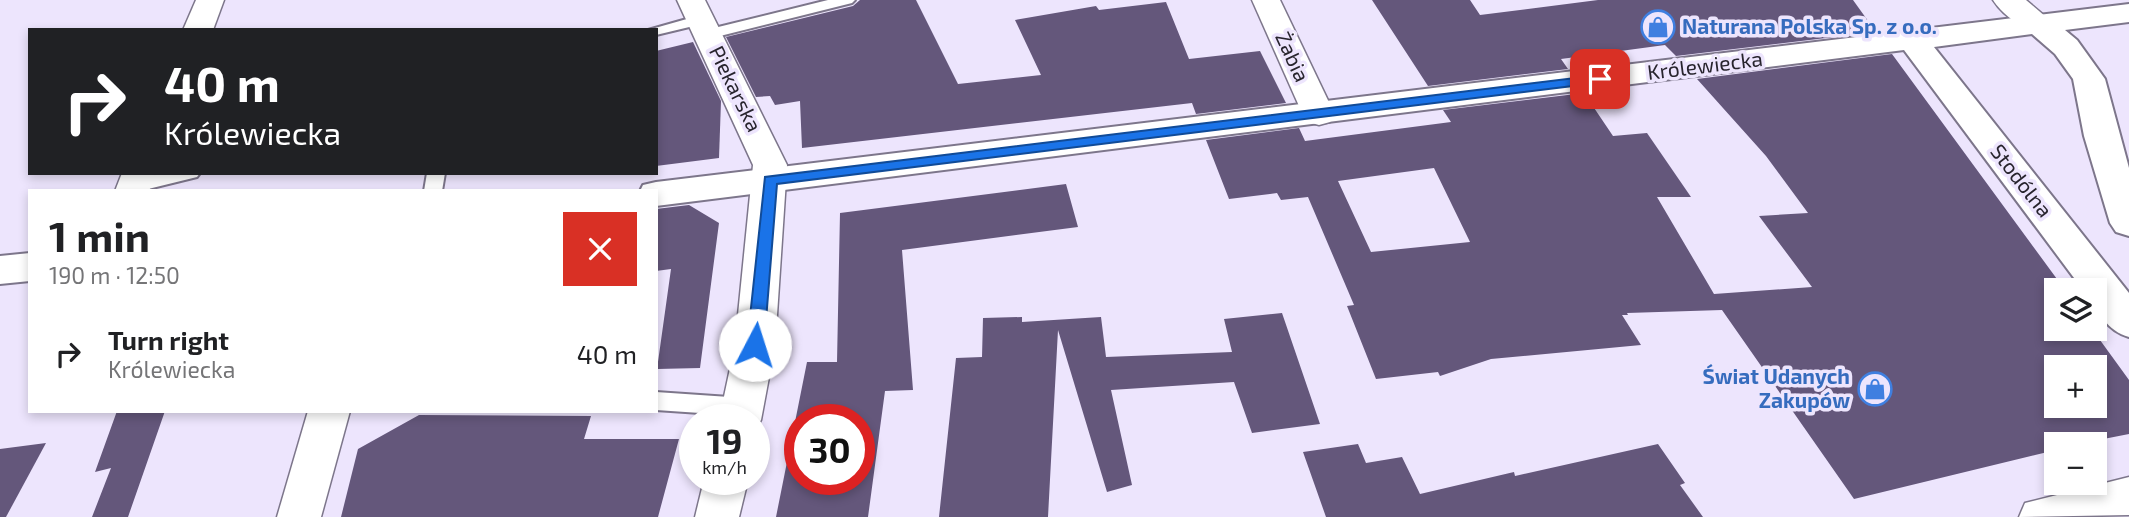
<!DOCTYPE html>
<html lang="en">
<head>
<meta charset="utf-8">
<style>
	:root { --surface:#fff; --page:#f6f6f6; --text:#202124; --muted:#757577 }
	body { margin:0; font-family:"Exo 2",sans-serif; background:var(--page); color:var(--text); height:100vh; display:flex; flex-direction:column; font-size:26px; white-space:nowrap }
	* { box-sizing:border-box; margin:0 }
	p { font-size:23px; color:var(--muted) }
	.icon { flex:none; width:38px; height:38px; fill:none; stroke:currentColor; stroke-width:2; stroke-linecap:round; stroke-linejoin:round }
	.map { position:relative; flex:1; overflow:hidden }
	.drawer { position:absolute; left:28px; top:189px; width:630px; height:224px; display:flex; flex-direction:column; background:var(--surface); border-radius:0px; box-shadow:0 4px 10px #0003 }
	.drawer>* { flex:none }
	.hud { position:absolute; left:28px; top:28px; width:630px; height:147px; border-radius:0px; box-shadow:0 4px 10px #0003; background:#202124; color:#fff; overflow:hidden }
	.fabs { position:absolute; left:2044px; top:278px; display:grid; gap:14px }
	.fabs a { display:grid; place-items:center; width:63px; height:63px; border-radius:0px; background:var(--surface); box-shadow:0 4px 10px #0003; font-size:35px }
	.speed { position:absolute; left:679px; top:404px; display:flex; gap:14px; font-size:35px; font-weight:700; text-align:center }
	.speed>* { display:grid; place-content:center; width:91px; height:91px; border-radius:50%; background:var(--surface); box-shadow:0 4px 10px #0003; line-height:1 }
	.speed small { font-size:18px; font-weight:400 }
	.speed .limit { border:10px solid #d22; background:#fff; color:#111 }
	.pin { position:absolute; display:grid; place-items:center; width:60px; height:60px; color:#fff; margin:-30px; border-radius:14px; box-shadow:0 4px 10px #0006 }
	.me { position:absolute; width:77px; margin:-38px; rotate:5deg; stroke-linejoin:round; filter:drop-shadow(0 0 5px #0008) }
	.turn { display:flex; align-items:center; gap:24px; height:147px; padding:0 21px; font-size:32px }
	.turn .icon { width:91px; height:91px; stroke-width:2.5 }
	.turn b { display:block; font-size:49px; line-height:60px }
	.round { display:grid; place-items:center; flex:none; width:74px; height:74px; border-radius:0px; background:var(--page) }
	.overview { display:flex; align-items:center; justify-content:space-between; height:119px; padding:0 21px }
	h1 { font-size:42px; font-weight:700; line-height:52px }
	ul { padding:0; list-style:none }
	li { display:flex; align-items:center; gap:21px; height:91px; padding:0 21px }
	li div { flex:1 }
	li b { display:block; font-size:26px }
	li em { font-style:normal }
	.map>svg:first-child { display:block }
</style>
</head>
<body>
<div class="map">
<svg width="2129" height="517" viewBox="0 0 2129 517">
	<rect width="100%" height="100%" fill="#ede5fd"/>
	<g fill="#64577b" fill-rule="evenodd">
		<path d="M860 0H916L958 84 1041 75 1015 20 1096 6 1099 10 1166 2 1189 59 1260 51 1286 103 1196 114 1192 103 802 148 800 101 775 105 770 96 756 97 726 37 853 6Z"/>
		<path d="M1372 0H1470L1480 15 1598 0H1853L1876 32 1676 56 1665 45 1561 59 1568 69 1428 86Z"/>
		<path d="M693 42 721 101 719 158 656 166V51Z"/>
		<path d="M1892 54 2065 290H2056V329H2092L2129 380V434L2078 444H2056V450L1854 499 1722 310 1627 313 1628 315H1622L1641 345 1491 359 1440 376 1438 372 1376 379 1347 306 1354 305 1308 197 1281 200 1277 193 1229 199 1206 140 1299 128 1305 141 1451 122 1443 110 1584 93 1613 136 1647 133 1691 197H1657L1714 294 1812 287 1759 216 1808 213 1766 156 1697 79ZM1434 168 1470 242 1371 252 1338 181ZM2056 368H2095V406H2056Z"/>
		<path d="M1066 184 1078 227 902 250 913 390 885 391 868 517H776L807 362H837L840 213ZM800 420H859V480H800Z"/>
		<path d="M689 205 719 223 700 368 657 369 671 269 656 271V209Z"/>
		<path d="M1282 313 1320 424 1252 433 1234 382 1111 390 1132 485 1107 492 1058 330 1048 517H939L956 358 982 357 983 318 1022 317V322L1101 317 1106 357 1232 352 1224 319Z"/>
		<path d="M117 411H165L128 517H92L111 468 95 472Z"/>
		<path d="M419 415 591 416 584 439H679L658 517H341L358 449Z"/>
		<path d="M46 443 6 517H0V449Z"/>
		<path d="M1358 444 1366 463 1402 457 1420 494 1514 472 1515 476 1658 444 1685 483 1680 485 1703 517H1326L1303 452Z"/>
	</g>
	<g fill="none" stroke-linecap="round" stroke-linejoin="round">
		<defs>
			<g id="lane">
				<path d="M828 0H855L852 3 708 39 700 34 702 31Z"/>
				<path d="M701 15 709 20 706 23 656 35V30H648Z"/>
				<path d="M163 173H200L197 177 140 191 128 190 125 186 128 182Z"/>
				<path d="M427 173H445L442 191H424Z"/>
				<path d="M656 392 744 398 752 401 755 407 752 413 744 416 656 410Z"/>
			</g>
			<g id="street">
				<path d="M196 0H224L213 30H183Z"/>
				<path d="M677 0H705L787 165 775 345 761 420 754 432V420H719L735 345 753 165Z"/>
				<path d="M1252 0H1280L1335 115 1330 122 1319 125 1308 122 1303 115Z"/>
				<path d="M1993 0H2026L2053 23 2048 29C2028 34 2004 17 1993 0Z"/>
				<path d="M122 173H156L149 191H115Z"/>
				<path d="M308 411H350L321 517H277Z"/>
				<path d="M2129 477V515L2019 517 2025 503Z"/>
				<path d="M704 480H748L739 517H695Z"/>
			</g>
			<g id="secondary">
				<path d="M2129 4V22L2065 30 2077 40 2105 79 2129 168V236L2116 232 2110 223 2084 136 2073 79 2055 54 2032 34 1934 47 2129 293V337C2108 331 2095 313 2095 290H2083L1904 50 656 206V191H640L643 185 656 182Z"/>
				<path d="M30 253V281L0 284V256Z"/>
			</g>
		</defs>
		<use href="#lane" stroke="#7d768b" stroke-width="4"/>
		<use href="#street" stroke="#7d768b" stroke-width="3"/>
		<use href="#secondary" stroke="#7d768b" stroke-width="4"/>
		<use href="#lane" fill="#fff" fill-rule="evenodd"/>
		<use href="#street" fill="#fff" fill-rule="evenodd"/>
		<use href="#secondary" fill="#fff" fill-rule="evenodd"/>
	</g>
	<path fill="#1a73e8" stroke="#114b97" stroke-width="2" d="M1600 75 1605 76V82L777 184 764 345 755 352 747 345 765 177Z"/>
	<defs>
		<symbol id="shop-ring" viewBox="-11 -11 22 22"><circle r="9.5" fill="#ede5fd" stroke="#3f7fe0" stroke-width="1.5"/><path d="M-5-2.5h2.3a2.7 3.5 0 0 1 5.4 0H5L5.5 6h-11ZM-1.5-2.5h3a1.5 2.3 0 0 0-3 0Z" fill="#3f7fe0"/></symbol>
	</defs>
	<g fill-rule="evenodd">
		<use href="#shop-ring" x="1639" y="8" width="38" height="38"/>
		<use href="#shop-ring" x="1856" y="370" width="38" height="38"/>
	</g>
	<g text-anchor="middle" stroke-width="7" stroke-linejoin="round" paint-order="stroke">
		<g font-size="21" font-weight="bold" fill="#366cbe" stroke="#ede5fd" text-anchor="start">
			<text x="1682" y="34">Naturana Polska Sp. z o.o.</text>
			<text x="1850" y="384" text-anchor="end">Świat Udanych<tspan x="1850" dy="24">Zakupów</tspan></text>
		</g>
		<g font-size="21" fill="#27242d" stroke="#ede5fd">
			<text transform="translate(1292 57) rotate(65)" y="7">Żabia</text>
			<text transform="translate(1705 66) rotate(-7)" y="7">Królewiecka</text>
			<text transform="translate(735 89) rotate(64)" y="7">Piekarska</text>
			<text transform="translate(2021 181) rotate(52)" y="7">Stodólna</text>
		</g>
	</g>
</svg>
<div class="fabs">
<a><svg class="icon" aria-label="layers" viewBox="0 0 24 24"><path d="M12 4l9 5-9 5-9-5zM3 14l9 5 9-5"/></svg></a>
<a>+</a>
<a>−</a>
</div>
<div class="speed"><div>19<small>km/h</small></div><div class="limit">30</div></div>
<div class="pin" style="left:1600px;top:79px;background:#d93025"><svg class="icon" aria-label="arrive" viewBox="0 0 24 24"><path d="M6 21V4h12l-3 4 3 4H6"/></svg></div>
<svg class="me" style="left:755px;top:345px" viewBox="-20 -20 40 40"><circle r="19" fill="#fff"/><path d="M0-13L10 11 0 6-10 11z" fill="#1a73e8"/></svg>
<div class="hud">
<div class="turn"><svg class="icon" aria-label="right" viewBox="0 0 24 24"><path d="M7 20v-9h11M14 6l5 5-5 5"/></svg><div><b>40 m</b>Królewiecka</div></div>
</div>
<section class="drawer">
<div class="overview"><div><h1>1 min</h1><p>190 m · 12:50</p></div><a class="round" style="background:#d93025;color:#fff"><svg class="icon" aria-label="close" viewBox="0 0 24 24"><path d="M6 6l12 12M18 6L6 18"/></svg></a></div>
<ul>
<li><svg class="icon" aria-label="right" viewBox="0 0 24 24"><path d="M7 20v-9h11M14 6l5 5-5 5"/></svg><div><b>Turn right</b><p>Królewiecka</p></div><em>40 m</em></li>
</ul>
</section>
</div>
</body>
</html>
